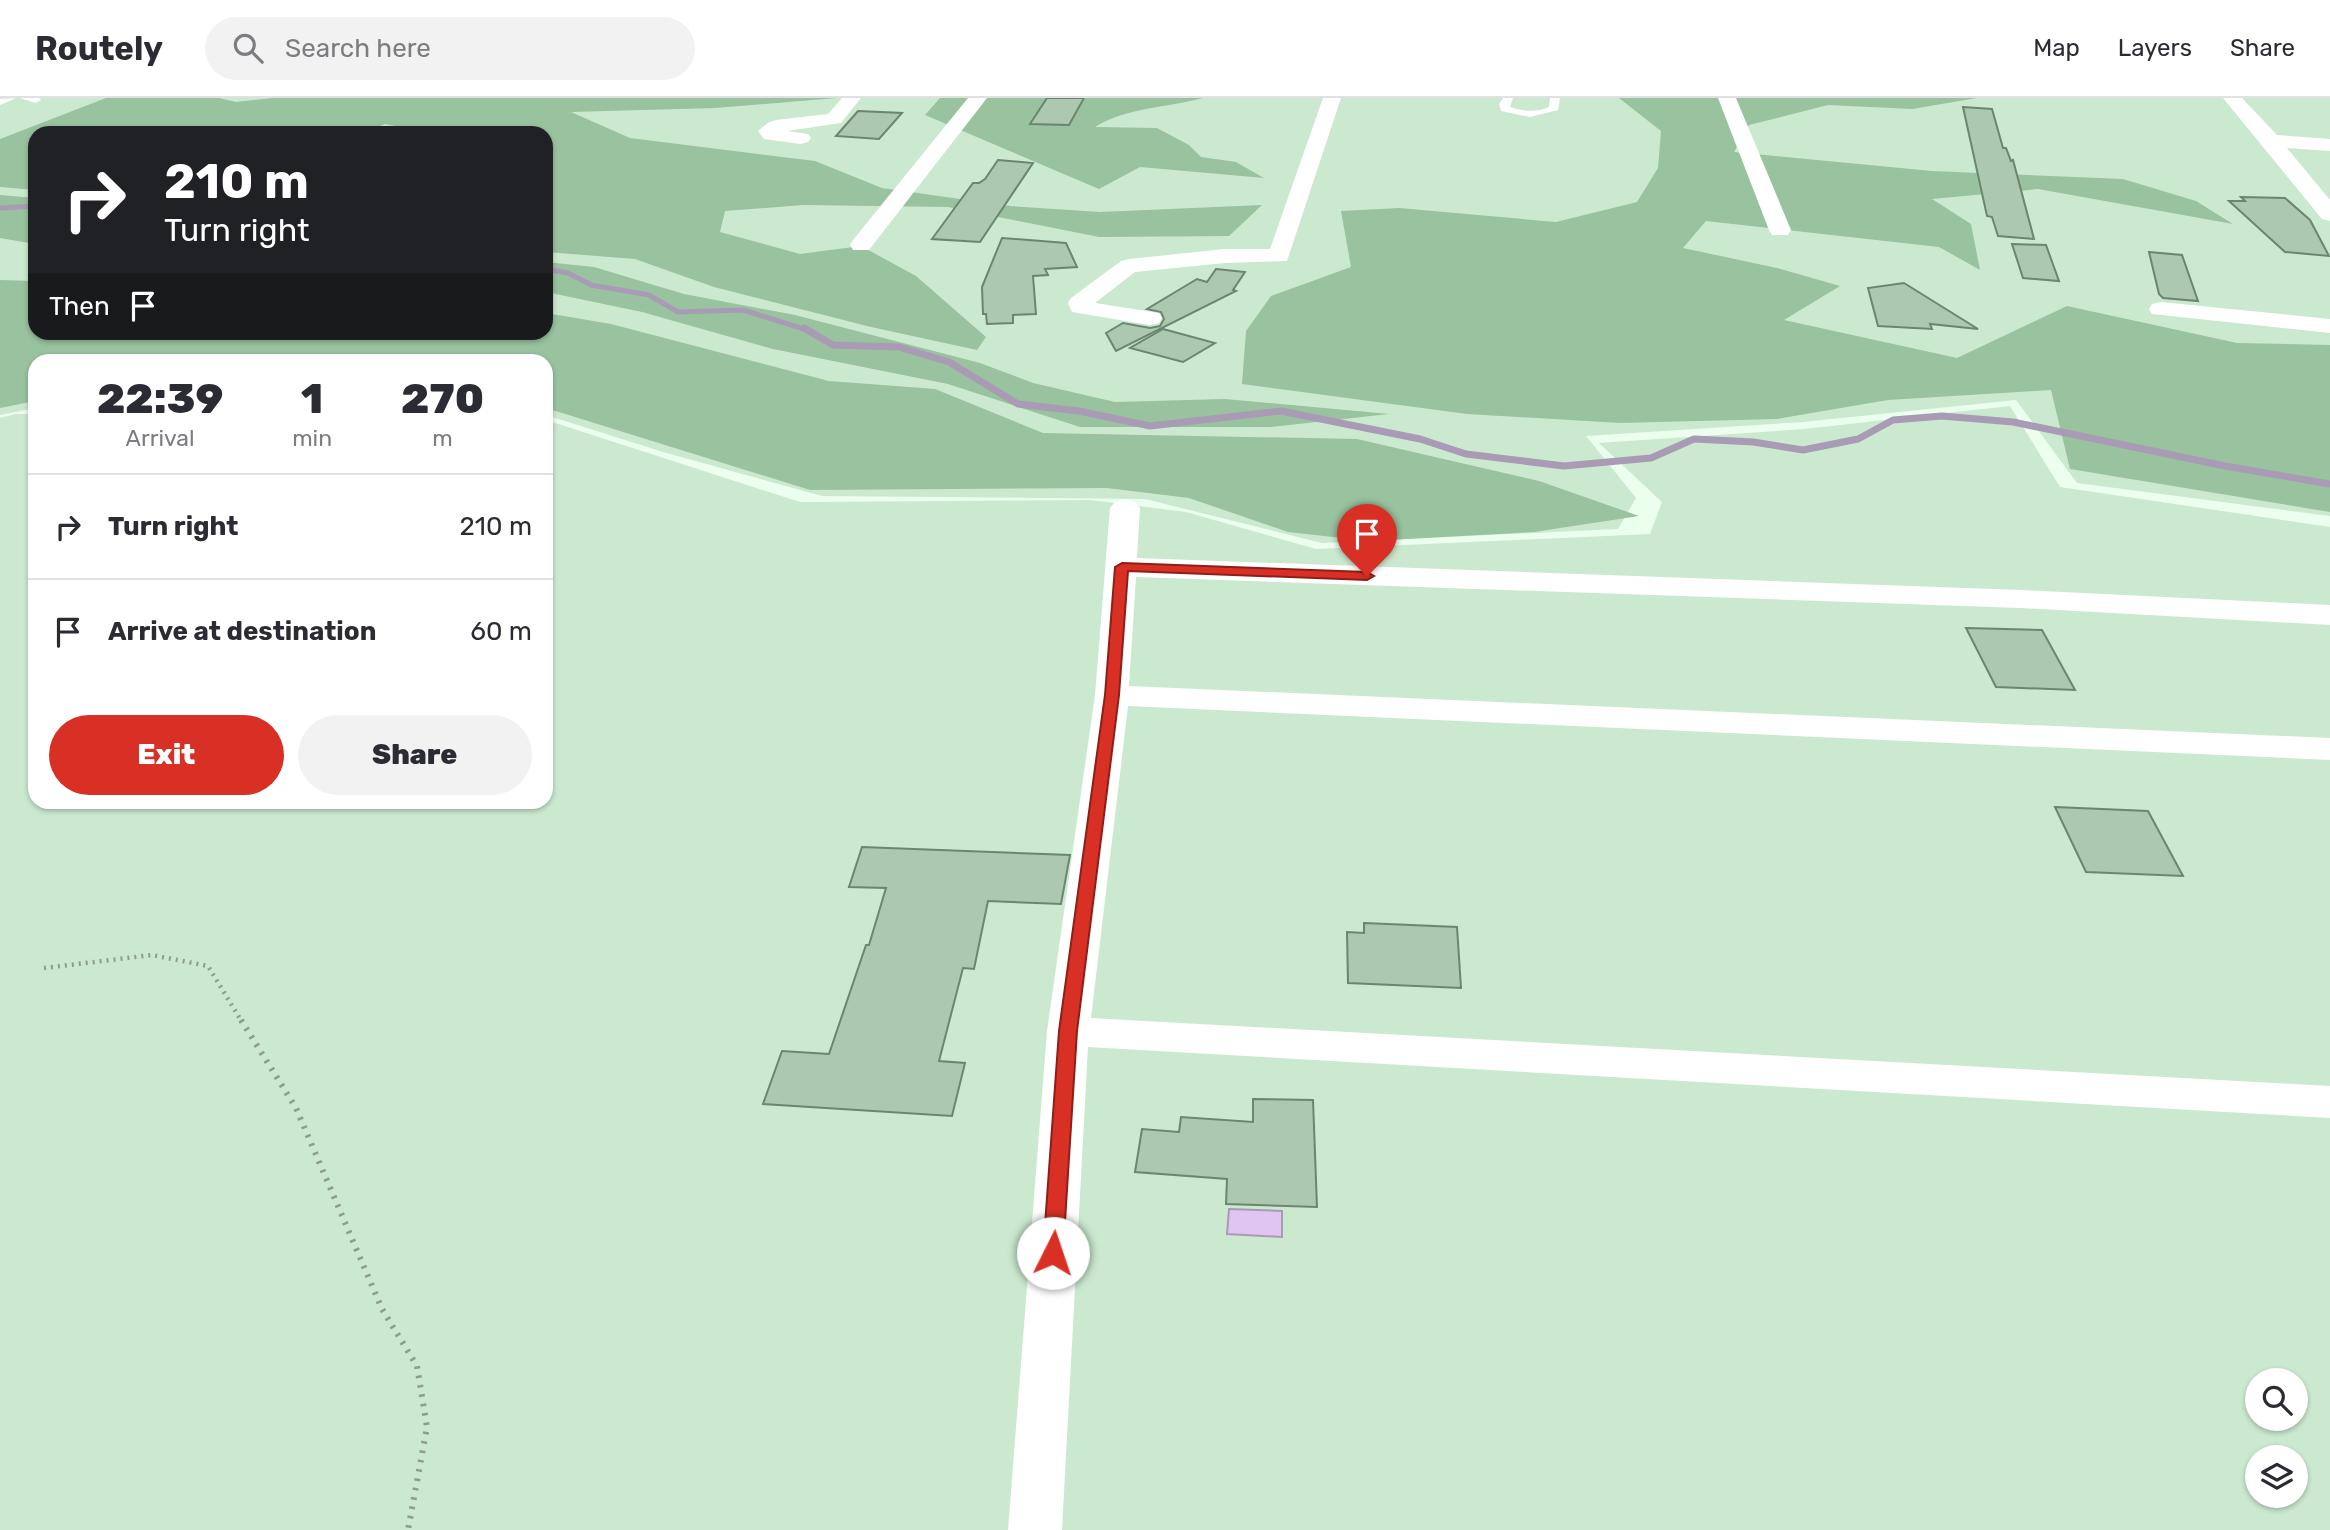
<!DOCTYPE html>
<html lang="en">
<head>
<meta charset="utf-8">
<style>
	:root { --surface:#fff; --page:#f2f2f3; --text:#2b2b33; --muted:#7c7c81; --line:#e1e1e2; --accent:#d93025 }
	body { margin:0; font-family:Rubik,sans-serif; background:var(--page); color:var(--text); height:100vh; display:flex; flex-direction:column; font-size:26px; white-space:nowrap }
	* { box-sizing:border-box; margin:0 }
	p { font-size:23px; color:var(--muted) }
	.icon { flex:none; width:38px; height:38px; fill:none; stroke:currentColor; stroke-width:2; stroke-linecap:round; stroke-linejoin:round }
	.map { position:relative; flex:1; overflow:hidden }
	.sheet { position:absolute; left:28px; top:256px; width:525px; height:455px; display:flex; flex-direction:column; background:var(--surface); border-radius:21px; box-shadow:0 2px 5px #0004 }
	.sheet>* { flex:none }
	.banner { position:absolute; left:28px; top:28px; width:525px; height:214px; border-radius:21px; box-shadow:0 2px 5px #0004; background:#202124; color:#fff; overflow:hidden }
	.fabs { position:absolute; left:2245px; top:1270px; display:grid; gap:14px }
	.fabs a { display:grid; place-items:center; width:63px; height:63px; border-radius:50%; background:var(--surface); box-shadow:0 2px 5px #0004; font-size:35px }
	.pin { position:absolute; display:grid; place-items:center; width:60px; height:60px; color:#fff; margin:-72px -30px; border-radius:50% 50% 50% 0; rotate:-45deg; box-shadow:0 0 7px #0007 }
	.pin .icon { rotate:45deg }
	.me { position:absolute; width:77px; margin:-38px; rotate:4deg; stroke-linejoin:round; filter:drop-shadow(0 0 5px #0008) }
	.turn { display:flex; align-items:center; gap:24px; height:147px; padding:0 21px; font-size:32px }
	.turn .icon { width:91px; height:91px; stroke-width:2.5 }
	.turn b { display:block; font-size:49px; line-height:60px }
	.then { display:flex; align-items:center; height:66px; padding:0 21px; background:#0003; gap:14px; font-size:26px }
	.eta { display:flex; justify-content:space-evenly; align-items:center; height:119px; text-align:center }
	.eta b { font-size:42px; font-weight:800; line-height:49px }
	.primary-button { display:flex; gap:14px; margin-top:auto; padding:14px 21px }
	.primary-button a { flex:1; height:80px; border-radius:42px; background:var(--accent); color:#fff; font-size:28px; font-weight:800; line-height:80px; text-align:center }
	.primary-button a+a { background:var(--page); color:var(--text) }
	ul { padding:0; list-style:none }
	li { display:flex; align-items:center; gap:21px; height:105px; padding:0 21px; border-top:2px solid var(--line) }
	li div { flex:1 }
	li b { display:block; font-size:26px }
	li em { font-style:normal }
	header { display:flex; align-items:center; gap:42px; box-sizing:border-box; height:98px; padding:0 35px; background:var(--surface); border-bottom:2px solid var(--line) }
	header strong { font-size:33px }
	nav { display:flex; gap:38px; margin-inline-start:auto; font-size:24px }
	.search { width:490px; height:63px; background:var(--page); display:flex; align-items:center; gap:18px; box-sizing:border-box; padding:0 24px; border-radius:38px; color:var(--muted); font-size:26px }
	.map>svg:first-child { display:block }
</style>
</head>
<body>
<header>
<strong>Routely</strong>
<div class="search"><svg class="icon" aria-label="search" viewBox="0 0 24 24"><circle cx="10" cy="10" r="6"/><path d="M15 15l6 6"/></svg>Search here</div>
<nav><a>Map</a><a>Layers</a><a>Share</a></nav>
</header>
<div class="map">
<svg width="2330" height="1432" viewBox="0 0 2330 1432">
	<rect width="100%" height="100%" fill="#ecfeee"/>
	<g fill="#cbe9cf" fill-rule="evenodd">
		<path d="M0 0H2330V418L2077 385 2016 302 1803 324 1586 338 1636 400 1618 431 1322 445 1145 401 822 398 663 354 546 317V262H35V310L0 317ZM35 35H546V234H35Z"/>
		<path d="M2010 308 2060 389 2330 429V1432H0V320L16 316H35V704H546V322L800 404 1091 402 1186 414 1316 451 1650 436 1662 404 1599 345 1804 331ZM2258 1283H2296V1321H2258ZM2258 1360H2296V1398H2258Z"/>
	</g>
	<g fill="#99c29e">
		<path d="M106 0H219L236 4 273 0H837L715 10 571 14 630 40 815 63 882 90 1010 108 1100 114 1262 107 1229 138 1099 139 948 109 803 107 725 113 720 134 800 156 861 148 916 178 986 239 977 252 871 229 714 189 635 161 546 154V35H433L385 26 363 35H35V92L0 89V41Z"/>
		<path d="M940 0H1203C1166 10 1127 9 1095 29L1157 30 1189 47 1201 59 1236 64 1264 80 1140 69 1099 91 925 17Z"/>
		<path d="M1619 0H1977L1912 11 1828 7 1749 27 1734 54 1932 73 2123 81 2196 103 2233 126 2038 91 1932 101 1971 126 1980 172 1939 149 1706 123 1683 150 1777 170 1840 188 1784 222 1957 260 2067 208 2237 245 2330 247V414L2070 371 2051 292 1888 302 1777 321 1620 325 1467 316 1242 286 1246 233 1271 198 1351 169 1341 113 1399 110 1556 124 1637 104 1658 70 1661 33Z"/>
		<path d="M0 97 35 100V146L0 140Z"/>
		<path d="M546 164 594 169 684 196 795 217 980 265 1033 285 1115 304 1225 301 1389 316 1271 329H1080L948 286 773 251 642 214 546 194Z"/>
		<path d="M0 182 35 183V234H546V215L611 226 829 283 935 291 1043 335 1357 341 1539 383 1639 418 1534 434 1369 443 1288 434 1189 400 1107 390 810 392 546 310V262H35V303L0 310Z"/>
	</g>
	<path fill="#e0c5f2" stroke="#a99ab6" stroke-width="2" d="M1229 1111 1282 1113V1139L1227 1136Z"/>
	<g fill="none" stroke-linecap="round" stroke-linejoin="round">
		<g stroke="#a99ab6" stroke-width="5">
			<path d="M0 110 35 108"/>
			<path d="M546 171 568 175 591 187 649 197 678 214 743 212 807 232"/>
		</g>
		<path stroke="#a99ab6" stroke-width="7" d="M804 230 833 247 899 249 949 264 1018 306 1079 313 1150 328 1281 313 1420 341 1466 356 1564 368 1651 360 1694 341 1753 344 1803 352 1858 341 1893 322 1942 318 2013 324 2225 368 2330 386"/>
	</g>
	<g fill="#acc9b0" stroke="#6b866e" stroke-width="2">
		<path d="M1047 0H1084L1069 27 1030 26Z"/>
		<path d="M1963 9 1992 11 2003 50H2006L2011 63 2013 62 2034 141 1998 138 1992 119 1987 118Z"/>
		<path d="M858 13 902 15 879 41 836 38Z"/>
		<path d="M998 62 1033 65 980 144 932 141 973 85H979L985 81Z"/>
		<path d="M2241 99 2285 100 2310 122 2329 158 2285 154 2229 103H2245Z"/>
		<path d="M1002 140 1066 145 1077 169 1045 171 1048 177 1033 178 1036 216 1013 217V225L987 226 986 216H983L982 189Z"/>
		<path d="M2012 146 2046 147 2059 183 2023 180Z"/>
		<path d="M2149 154 2182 157 2198 203 2163 200 2159 196Z"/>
		<path d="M1216 171 1245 174 1233 192 1236 193 1116 253 1106 235 1123 225 1150 230 1160 228 1164 221 1161 214 1147 211 1197 181 1207 184Z"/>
		<path d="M1904 185 1978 231 1930 226 1932 231 1878 228 1868 190Z"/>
		<path d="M1163 231 1215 245 1183 264 1130 250Z"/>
		<path d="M1966 530 2042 532 2075 592 1996 589Z"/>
		<path d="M2055 709 2148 713 2183 778 2086 774Z"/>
		<path d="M862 749 1070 757 1061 806 988 803 974 871 963 870 939 963 965 965 952 1018 763 1006 782 953 829 956 866 847H869L886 790 849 789Z"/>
		<path d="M1364 825 1457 829 1461 890 1348 885 1347 834 1364 835Z"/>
		<path d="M1253 1001 1313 1002 1317 1109 1226 1106 1227 1081 1135 1074 1142 1031 1179 1034 1181 1019 1253 1024Z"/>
	</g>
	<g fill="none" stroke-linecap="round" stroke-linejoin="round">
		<path stroke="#8d9c8f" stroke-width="4.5" stroke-dasharray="2 5" stroke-linecap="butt" d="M44 870 152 857 208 868 242 924"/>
		<path stroke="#8d9c8f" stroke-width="6" stroke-dasharray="2.5 7" stroke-linecap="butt" d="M241 922 296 1010 382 1211 417 1268 427 1329 408 1432"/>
		<g fill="#fff" fill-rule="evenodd">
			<path d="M16 0 0 7V1Z"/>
			<path d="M20 0H40L41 2 36 5Z"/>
			<path d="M1503 0H1513L1510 9C1523 13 1536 15 1549 9L1550 0H1560L1558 12 1530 19 1501 13 1499 6Z"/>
		</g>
		<g fill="#fff" fill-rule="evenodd">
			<path d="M842 0H861L841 25 787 33 808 36 811 40 808 44 801 46 764 41 758 33 769 24 776 22 828 16Z"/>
			<path d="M968 0H987L869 152H853L850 147 853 142Z"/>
			<path d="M1323 0H1341L1287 163 1225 165 1135 174 1095 205 1159 215 1162 220 1159 225 1150 227 1072 214 1068 205 1071 200 1121 163 1129 161 1225 151H1270Z"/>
			<path d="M1718 0H1736L1791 132 1788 137H1772L1769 132Z"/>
			<path d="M2223 0H2242L2277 37 2330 41V53L2287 50 2330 102V123L2322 121Z"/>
			<path d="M2161 204 2330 221V235L2152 216 2149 211 2152 206Z"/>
			<path d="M1125 401 1135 404 1140 410 1137 460 2021 492 2330 507V527L2021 510 1136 479 1129 588 2330 640V662L1128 608 1091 920 2330 988V1020L1088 949 1062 1432H1008L1047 933 1095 597 1110 410 1115 404Z"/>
		</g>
	</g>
	<path fill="#d93025" stroke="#8d1f18" stroke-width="2" d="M1122 465 1367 474 1374 478 1367 482 1128 473 1119 597 1077 933 1063 1155 1060 1161 1053 1163 1046 1161 1043 1155 1059 933 1105 597 1115 469Z"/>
</svg>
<div class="fabs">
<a><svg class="icon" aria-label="search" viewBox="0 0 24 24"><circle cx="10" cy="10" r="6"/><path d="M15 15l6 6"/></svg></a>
<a><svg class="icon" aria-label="layers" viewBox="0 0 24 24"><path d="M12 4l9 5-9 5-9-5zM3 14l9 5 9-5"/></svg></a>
</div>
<div class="pin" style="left:1367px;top:478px;background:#d93025"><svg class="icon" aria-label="arrive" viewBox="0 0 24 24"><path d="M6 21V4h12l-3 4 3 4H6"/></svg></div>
<svg class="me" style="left:1053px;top:1155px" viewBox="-20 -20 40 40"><circle r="19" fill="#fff"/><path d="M0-13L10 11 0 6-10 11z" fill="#d93025"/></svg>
<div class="banner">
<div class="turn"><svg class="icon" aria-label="right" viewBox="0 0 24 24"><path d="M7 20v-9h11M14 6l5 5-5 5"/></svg><div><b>210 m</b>Turn right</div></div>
<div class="then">Then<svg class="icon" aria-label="arrive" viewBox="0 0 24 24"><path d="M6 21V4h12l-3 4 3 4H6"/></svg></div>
</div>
<section class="sheet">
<div class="eta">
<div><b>22:39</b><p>Arrival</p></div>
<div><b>1</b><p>min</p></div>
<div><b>270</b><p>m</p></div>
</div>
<ul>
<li><svg class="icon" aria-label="right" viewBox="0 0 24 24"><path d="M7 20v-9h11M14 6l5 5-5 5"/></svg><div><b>Turn right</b></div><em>210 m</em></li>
<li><svg class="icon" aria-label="arrive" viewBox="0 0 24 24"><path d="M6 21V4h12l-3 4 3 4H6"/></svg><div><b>Arrive at destination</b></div><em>60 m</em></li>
</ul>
<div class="primary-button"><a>Exit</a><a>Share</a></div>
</section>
</div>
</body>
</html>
